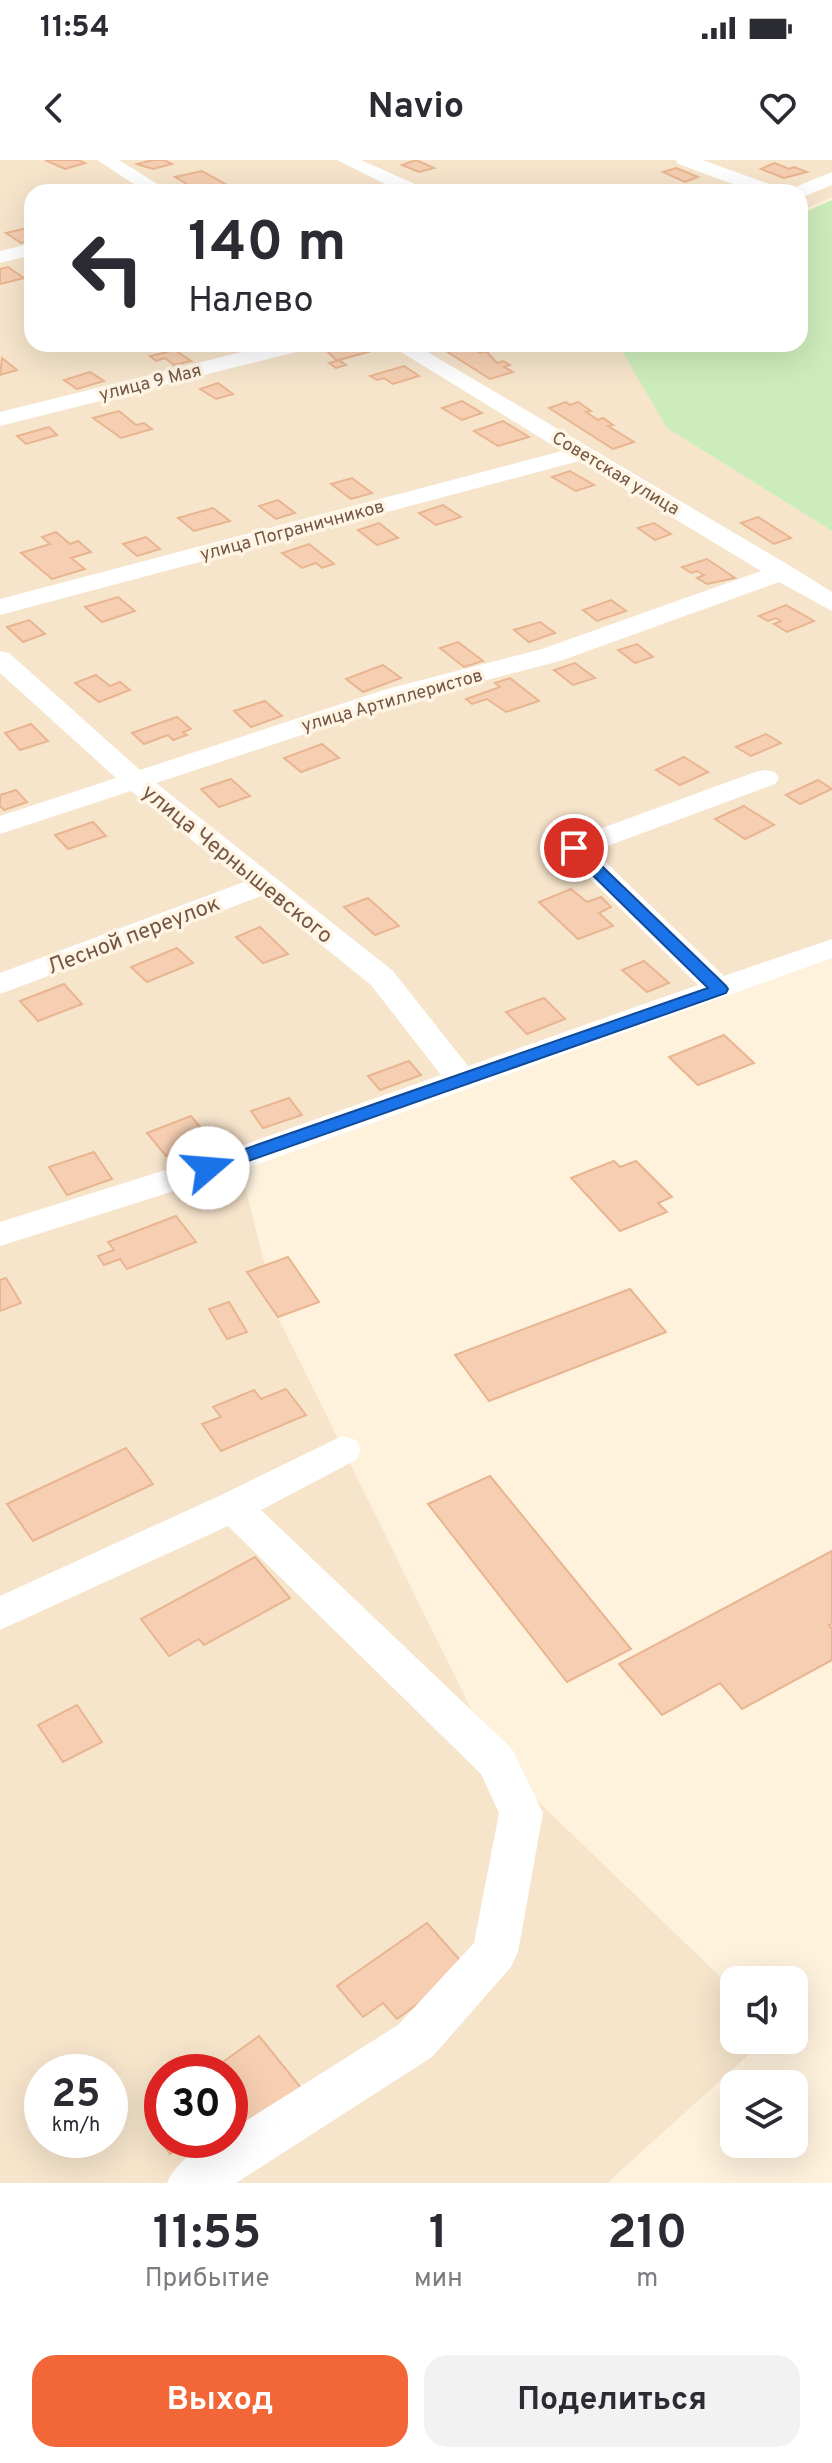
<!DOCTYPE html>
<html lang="ru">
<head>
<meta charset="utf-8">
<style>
	:root { --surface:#fff; --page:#f2f2f3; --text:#2b2b33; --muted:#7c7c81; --accent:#f36637 }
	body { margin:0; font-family:Overpass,sans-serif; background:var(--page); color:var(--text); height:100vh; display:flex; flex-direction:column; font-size:30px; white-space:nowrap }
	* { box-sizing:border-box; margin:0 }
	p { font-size:26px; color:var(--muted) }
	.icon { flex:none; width:44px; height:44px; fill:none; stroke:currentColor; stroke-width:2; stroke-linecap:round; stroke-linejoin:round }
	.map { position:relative; height:2023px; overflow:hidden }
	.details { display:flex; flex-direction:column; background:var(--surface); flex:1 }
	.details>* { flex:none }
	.top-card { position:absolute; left:24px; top:24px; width:784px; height:168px; border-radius:24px; box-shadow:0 8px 32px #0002; background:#fff; color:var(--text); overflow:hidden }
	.controls { position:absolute; left:720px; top:1806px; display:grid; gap:16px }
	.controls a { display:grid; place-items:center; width:88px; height:88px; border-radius:16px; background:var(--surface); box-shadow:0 8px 32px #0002; font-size:40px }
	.speed { position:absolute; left:24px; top:1894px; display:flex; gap:16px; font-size:40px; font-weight:700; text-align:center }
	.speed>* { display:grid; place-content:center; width:104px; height:104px; border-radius:50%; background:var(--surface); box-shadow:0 8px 32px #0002; line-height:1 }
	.speed small { font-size:20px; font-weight:400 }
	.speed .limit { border:12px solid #d22; background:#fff; color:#111 }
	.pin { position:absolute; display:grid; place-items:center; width:68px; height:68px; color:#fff; margin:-34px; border:4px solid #fff; border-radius:50%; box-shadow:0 2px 8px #0007 }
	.me { position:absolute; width:88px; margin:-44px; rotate:72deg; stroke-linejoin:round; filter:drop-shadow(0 0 6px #0008) }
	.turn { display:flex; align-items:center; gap:28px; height:168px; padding:0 32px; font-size:36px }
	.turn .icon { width:104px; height:104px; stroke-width:2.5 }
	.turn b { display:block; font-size:56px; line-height:68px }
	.eta { display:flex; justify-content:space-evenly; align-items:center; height:136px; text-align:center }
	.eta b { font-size:48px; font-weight:700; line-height:56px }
	.cta { display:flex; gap:16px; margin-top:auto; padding:16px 32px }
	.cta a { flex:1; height:92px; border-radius:24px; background:var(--accent); color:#fff; font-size:32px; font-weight:700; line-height:92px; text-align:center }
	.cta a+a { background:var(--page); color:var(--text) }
	.status { display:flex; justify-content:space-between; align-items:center; height:56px; padding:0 40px; background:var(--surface); direction:ltr }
	.status svg { height:22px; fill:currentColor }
	header { display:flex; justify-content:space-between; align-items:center; height:104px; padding:0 32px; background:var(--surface); font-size:36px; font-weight:700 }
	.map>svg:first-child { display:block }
</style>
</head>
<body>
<div class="status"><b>11:54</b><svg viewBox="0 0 49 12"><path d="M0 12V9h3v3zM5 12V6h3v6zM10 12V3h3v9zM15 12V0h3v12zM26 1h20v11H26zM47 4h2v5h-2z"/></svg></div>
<header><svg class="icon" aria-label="back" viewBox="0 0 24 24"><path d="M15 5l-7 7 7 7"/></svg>Navio<svg class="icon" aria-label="heart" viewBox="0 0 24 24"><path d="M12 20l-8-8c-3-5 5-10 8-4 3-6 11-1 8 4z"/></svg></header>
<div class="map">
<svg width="832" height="2023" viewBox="0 0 832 2023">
	<rect width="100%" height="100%" fill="#fef2dd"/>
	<path fill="#f6e4cb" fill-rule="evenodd" d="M0 0H832V37L800 51V32H32V184H630L667 268 832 371V788L238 999 278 1157 497 1602 734 1830V1880H765L607 2023H0ZM42 1912H110V1980H42ZM162 1912H230V1980H162Z"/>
	<path fill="#cdecbb" d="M832 40V371L667 268 618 184H800V54Z"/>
	<g fill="#f6cfb2" stroke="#e9b591" stroke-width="2">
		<path d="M45 0H78L85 3 65 9Z"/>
		<path d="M153 0H164L172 4 153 9 137 4Z"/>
		<path d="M416 0 434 8 419 12 402 5Z"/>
		<path d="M774 3 789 9 794 7 807 12 784 18 761 9Z"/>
		<path d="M676 8 698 17 685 22 663 12Z"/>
		<path d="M202 11 227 25 200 32 175 17Z"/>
		<path d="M32 67V80L21 83 6 73Z"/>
		<path d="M8 107 24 118 0 124V109Z"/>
		<path d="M357 184H367L375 190 339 200 346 205 336 208 329 203 337 201 328 192Z"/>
		<path d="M435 184H474L469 186 480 193 486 191 497 203 503 201 510 205 504 207 513 212 490 219Z"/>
		<path d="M175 190 191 201 174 205 165 198 156 201 150 196Z"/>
		<path d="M2 198 17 210 0 215Z"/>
		<path d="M404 206 419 216 393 224 384 218 377 220 370 216Z"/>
		<path d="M90 212 104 221 77 229 64 220Z"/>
		<path d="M218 223 233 234 216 239 200 229Z"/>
		<path d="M462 241 482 253 462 260 442 248Z"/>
		<path d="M566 242 570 245 578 242 591 251 586 252 598 260 603 258 613 265 608 266 634 282 613 289 549 248Z"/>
		<path d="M119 251 136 265 144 263 152 269 121 278 93 258Z"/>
		<path d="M503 261 529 277 498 286 474 271Z"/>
		<path d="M49 267 57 275 26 284 17 276Z"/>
		<path d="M570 311 594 325 576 331 552 317Z"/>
		<path d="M352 318 372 333 351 339 331 324Z"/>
		<path d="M278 340 295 353 276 359 259 346Z"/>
		<path d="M443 345 461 357 436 365 419 353Z"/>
		<path d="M213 348 230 361 194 371 178 358Z"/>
		<path d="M758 357 791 378 774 384 741 363Z"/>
		<path d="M379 363 398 378 377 385 358 370Z"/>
		<path d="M654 363 671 374 655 380 638 368Z"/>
		<path d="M56 372 70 384 78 381 91 392 71 398 85 409 52 419 21 393 50 384 42 377Z"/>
		<path d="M146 377 160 389 137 396 123 384Z"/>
		<path d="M309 384 334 404 322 408 316 403 302 408 282 393Z"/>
		<path d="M707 399 735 418 707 424 697 418 704 415 697 411 691 413 682 407Z"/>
		<path d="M118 437 135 451 102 462 85 447Z"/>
		<path d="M611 440 626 451 597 461 583 450Z"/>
		<path d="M786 445 814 461 787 472 774 464 781 461 776 458 768 461 759 456Z"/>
		<path d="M29 460 45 474 23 482 7 467Z"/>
		<path d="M540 462 555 473 529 482 514 470Z"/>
		<path d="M458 482 483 501 464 507 440 488Z"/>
		<path d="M637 484 653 497 635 503 618 490Z"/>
		<path d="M575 503 595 518 573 525 554 510Z"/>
		<path d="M383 505 401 518 363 532 346 519Z"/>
		<path d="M96 515 110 526 120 522 130 530 99 542 75 523Z"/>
		<path d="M510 518 539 541 506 552 487 539 472 544 466 539 500 527 495 523Z"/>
		<path d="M265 541 282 556 251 567 234 551Z"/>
		<path d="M177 557 191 569 183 572 187 575 173 580 168 575 144 584 132 573Z"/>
		<path d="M31 564 48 581 20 590 5 573Z"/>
		<path d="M766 574 781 583 751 596 736 587Z"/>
		<path d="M322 584 339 598 301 612 284 598Z"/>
		<path d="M684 597 708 612 680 625 656 610Z"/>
		<path d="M231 619 250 636 219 647 201 629Z"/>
		<path d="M818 620 832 629 800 644 786 635Z"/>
		<path d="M16 630 27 642 4 650 0 646V635Z"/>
		<path d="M744 646 774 665 745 679 715 659Z"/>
		<path d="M93 662 106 676 68 689 55 675Z"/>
		<path d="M571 729 587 742 601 737 611 747 599 753 613 766 578 779 539 742Z"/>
		<path d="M368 738 399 766 375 775 344 747Z"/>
		<path d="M260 767 288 794 263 803 236 777Z"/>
		<path d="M177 788 193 803 147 822 131 807Z"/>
		<path d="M644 801 669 823 647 832 622 810Z"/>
		<path d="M64 824 82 844 38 861 20 841Z"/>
		<path d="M544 838 565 859 527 874 506 852Z"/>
		<path d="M724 875 754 903 698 925 669 897Z"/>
		<path d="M409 901 421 915 380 930 368 916Z"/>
		<path d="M289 938 302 955 263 968 251 951Z"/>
		<path d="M191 956 210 979 166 996 147 973Z"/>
		<path d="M94 992 112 1019 67 1035 49 1007Z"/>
		<path d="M614 1001 620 1007 636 1001 672 1037 658 1043 667 1052 620 1071 571 1018Z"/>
		<path d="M176 1056 196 1082 127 1109 120 1099 104 1105 98 1096 114 1090 108 1082Z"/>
		<path d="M288 1097 319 1142 278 1157 247 1112Z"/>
		<path d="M6 1118 21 1143 0 1151V1120Z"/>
		<path d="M630 1129 666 1172 489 1241 455 1195Z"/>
		<path d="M229 1142 247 1172 227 1179 209 1149Z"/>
		<path d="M286 1229 306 1255 221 1291 202 1264 221 1257 213 1247 254 1230 261 1239Z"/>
		<path d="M126 1288 153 1324 33 1381 7 1344Z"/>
		<path d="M490 1316 631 1489 567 1522 428 1344Z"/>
		<path d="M832 1391V1464L829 1465 832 1469V1500L742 1549 720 1523 662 1555 619 1504Z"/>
		<path d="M255 1397 290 1438 204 1485 199 1479 169 1496 141 1459Z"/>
		<path d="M77 1545 102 1582 63 1602 38 1565Z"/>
		<path d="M427 1763 467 1808 397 1859 383 1843 363 1857 337 1826Z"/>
		<path d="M259 1876 302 1929 202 2002 186 1982 170 1994 150 1967 162 1958V1980H230V1912H209Z"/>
	</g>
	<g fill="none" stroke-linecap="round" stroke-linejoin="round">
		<g fill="#fff" fill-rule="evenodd">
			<path d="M97 0H119L170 32H146Z"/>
			<path d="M337 0H361L424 28 427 32H401Z"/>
			<path d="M676 0H703L780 28 783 32H755L678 4Z"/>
			<path d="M832 12V25L800 38V32H790L793 28Z"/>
			<path d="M32 83V95L0 103V91Z"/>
			<path d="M274 184H311L308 189 0 266V252Z"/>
			<path d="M388 184H414L792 407 832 432V451L779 422 560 501 405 541 156 623 393 811 468 906 698 825 559 688 564 682 755 612 765 610 775 612 779 618 775 624 594 691 724 816 832 779V798L250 1007 0 1086V1062L226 991 441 915 371 825 261 736 0 834V813L244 722 131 631 0 674V656L116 618 0 513V491L9 493 140 610 387 529 542 489 761 411 579 301 0 455V439L562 291Z"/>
			<path d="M342 1276 356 1280 361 1290 356 1300 261 1350 512 1589 543 1653 518 1792 511 1807 432 1897 236 2023H167C177 2000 205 1980 230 1980V1971L398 1865 474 1783 499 1653 481 1614 228 1366 0 1470V1436L219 1336Z"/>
		</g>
	</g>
	<path fill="#1a73e8" stroke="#114b97" stroke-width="2" d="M574 684 580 685 726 826 728 829 726 833 214 1013H202L199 1008 202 1004 708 828 569 692 566 688Z"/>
	<g text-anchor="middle" stroke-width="7" stroke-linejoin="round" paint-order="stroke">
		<g font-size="18" fill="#755744" stroke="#fff5e5">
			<text transform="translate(150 222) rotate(-14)" y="6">улица 9 Мая</text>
			<text transform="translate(616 313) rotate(31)" y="6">Советская улица</text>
			<text transform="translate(292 370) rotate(-15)" y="6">улица Пограничников</text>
			<text transform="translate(392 540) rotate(-16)" y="6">улица Артиллеристов</text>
		</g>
		<g font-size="22" fill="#755744" stroke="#fff5e5">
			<text transform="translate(238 703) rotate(39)" y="8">улица Чернышевского</text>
			<text transform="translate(133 774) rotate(-21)" y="8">Лесной переулок</text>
		</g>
	</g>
</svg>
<div class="controls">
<a><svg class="icon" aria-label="sound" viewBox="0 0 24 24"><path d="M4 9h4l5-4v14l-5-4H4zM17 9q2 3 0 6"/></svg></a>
<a><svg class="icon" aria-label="layers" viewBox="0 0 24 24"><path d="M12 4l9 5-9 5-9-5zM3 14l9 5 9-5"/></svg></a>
</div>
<div class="speed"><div>25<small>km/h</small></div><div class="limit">30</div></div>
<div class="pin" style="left:574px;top:688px;background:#d93025"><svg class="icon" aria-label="arrive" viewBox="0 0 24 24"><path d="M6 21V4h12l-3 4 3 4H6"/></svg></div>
<svg class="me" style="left:208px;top:1008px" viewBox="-20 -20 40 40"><circle r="19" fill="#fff"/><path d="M0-13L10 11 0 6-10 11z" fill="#1a73e8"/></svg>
<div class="top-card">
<div class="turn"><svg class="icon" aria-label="left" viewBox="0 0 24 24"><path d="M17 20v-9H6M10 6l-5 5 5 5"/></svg><div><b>140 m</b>Налево</div></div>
</div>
</div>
<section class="details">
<div class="eta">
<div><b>11:55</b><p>Прибытие</p></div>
<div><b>1</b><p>мин</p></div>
<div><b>210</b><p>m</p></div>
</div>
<div class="cta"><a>Выход</a><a>Поделиться</a></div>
</section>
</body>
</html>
